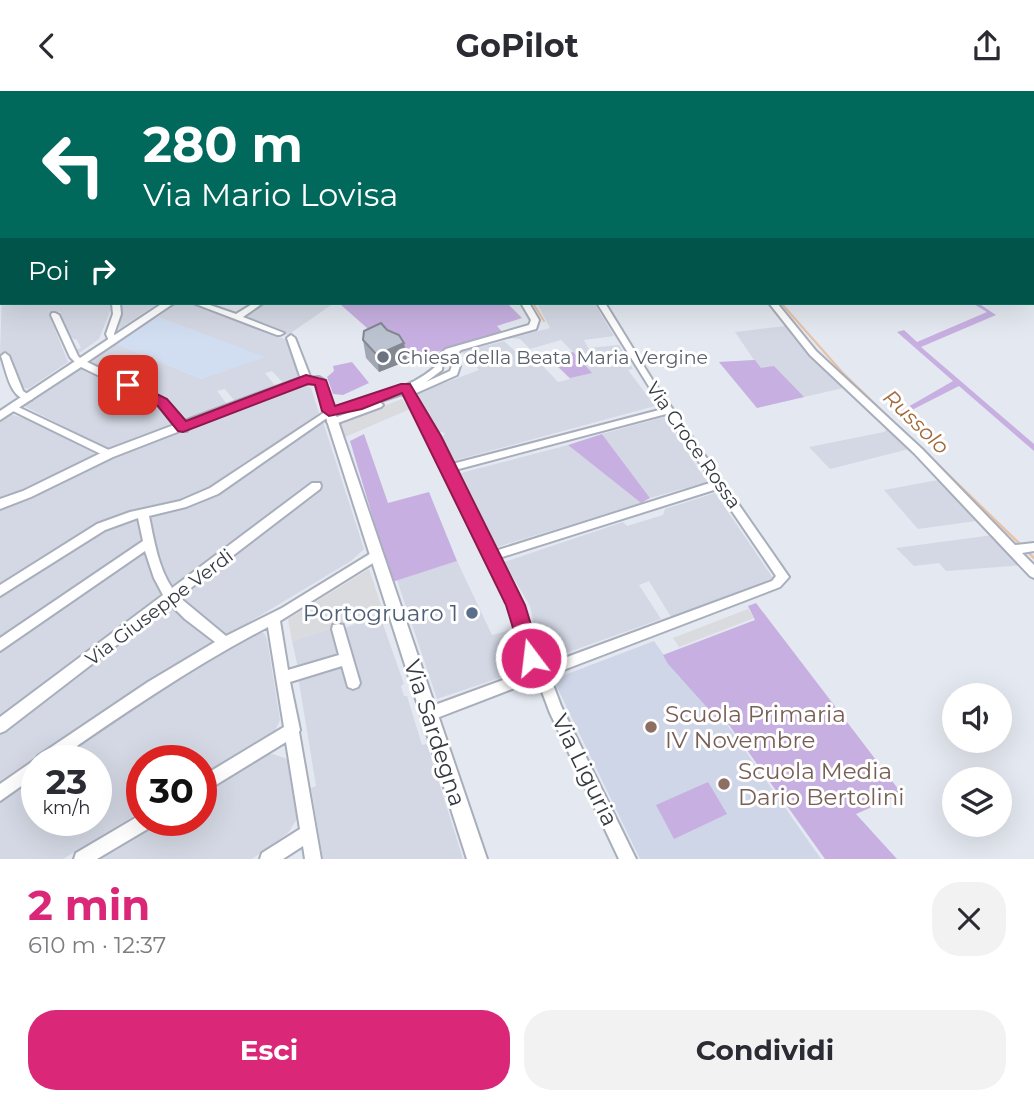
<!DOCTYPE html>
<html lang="it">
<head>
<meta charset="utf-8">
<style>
	:root { --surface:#fff; --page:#f2f2f3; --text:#2b2b33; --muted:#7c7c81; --accent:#db2777 }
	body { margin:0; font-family:Montserrat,sans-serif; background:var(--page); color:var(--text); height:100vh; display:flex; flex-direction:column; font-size:26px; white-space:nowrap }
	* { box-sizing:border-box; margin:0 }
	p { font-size:23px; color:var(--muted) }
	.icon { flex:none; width:38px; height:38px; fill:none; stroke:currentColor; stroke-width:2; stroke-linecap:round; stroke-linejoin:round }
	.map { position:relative; height:768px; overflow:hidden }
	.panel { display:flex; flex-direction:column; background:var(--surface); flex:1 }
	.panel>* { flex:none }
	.hud { position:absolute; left:0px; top:0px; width:1034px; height:214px; box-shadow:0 7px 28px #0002; background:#00695c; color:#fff; overflow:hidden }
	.tools { position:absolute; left:942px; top:592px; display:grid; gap:14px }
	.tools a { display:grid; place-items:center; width:70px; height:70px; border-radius:50%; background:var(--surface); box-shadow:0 7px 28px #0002; font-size:35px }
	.speed { position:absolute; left:21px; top:654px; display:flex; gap:14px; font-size:35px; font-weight:700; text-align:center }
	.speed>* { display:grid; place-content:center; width:91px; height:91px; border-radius:50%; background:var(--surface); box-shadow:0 7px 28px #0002; line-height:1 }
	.speed small { font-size:18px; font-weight:400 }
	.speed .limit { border:10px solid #d22; background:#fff; color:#111 }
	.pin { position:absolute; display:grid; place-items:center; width:60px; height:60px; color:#fff; margin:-30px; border-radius:14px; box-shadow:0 4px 10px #0006 }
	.me { position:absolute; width:77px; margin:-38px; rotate:345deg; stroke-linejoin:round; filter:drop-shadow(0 0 5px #0008) }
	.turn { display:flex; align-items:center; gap:24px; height:147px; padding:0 28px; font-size:32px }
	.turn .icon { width:91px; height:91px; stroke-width:2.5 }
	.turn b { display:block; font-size:49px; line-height:60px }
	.then { display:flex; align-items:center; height:66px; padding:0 28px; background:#0003; gap:14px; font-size:26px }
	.round { display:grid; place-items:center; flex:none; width:74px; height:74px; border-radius:28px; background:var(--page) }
	.headline { display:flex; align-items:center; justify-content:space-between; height:119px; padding:0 28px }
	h1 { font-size:42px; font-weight:700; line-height:52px; color:var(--accent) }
	.button { display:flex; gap:14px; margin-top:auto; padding:14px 28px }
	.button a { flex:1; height:80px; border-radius:28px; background:var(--accent); color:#fff; font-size:28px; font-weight:700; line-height:80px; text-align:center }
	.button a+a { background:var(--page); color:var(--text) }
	header { display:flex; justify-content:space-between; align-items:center; height:91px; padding:0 28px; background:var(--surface); font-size:32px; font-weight:700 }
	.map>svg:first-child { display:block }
</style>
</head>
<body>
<header><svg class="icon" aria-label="back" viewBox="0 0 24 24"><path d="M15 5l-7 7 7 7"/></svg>GoPilot<svg class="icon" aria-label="share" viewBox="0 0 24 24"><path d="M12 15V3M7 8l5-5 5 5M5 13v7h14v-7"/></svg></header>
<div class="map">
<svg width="1034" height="768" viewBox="0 0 1034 768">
	<rect width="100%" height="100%" fill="#e4e8f0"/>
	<g fill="#d3d8e4">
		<path d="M2 202V212H110L111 218 99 248 78 263 75 259 81 257 77 249 67 245 59 225 61 221 49 224 68 271 28 298 21 296 8 261 0 263Z"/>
		<path d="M122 212H158L119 238Z"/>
		<path d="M175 212H189L287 249 300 287 284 293 272 280 265 282 277 297 237 313 225 298 217 300 229 316 186 332 166 308 88 271 115 252 201 288 263 266 158 226Z"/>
		<path d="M264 212H334L288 244 243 226Z"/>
		<path d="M537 212H594L614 245 584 249 588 257 619 254 633 278 628 279 655 315 453 370 442 347 445 342 436 340 415 303 479 279 462 261 504 250 527 271 540 267 546 272 542 274 558 291 570 288 551 269 573 261 561 249 530 258 520 248 511 247 550 237Z"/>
		<path d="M786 235 843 297 757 317 719 271 754 269 735 241Z"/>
		<path d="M82 276 156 309 176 335 110 359 22 314Z"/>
		<path d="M305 294 311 297 319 322 226 388 196 405 101 432 0 497V417L112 365 292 295Z"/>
		<path d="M9 323 31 329 97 364 0 408V329Z"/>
		<path d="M664 326 707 391 650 407 602 343Z"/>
		<path d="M318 331H323L364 458 351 470 226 545 177 505 321 395 316 392 173 499 162 473 149 426 213 406Z"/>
		<path d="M889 337 909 358 830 378 809 356 884 341Z"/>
		<path d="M568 354 641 412 497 456 461 382Z"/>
		<path d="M938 389 976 430 918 438 884 399Z"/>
		<path d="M715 402 773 487 671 526 649 490 639 494 661 528 555 566 544 564 539 556 530 515 504 471 623 431 627 435 663 424 665 418Z"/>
		<path d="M135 427 139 431 144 452 0 551V504L102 439Z"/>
		<path d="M993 444 1023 474 946 480 939 472 914 475 896 457Z"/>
		<path d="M143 462 165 507 0 629V558Z"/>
		<path d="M457 470 492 544 515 538 521 564 505 585 437 608 397 489Z"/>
		<path d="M171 511 217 552 75 639 0 694V640Z"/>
		<path d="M379 522 404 593 401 595 404 605H407L422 654 427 653 463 768H323L311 697 316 695 298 585 337 573 342 575 347 594 353 599 358 598 343 538Z"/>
		<path d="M335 536 341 561 338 565 298 577 292 550Z"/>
		<path d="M258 541 264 542 267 548 280 629 275 640 201 684V670H142V720L63 768H0V710L37 682V730H96V670H52L111 629Z"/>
		<path d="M273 663 287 668 297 728 288 742 252 768H89L154 730H201V702L265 664Z"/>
	</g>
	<path fill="#d1def1" d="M158 226 265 266 201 288 115 252Z"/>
	<path fill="#cfd6e8" d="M654 550 680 587 691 582 821 768H640L556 594 562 585Z"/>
	<g fill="#c7b0e1">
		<path d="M346 212H507L522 227 497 235 504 243 409 268 401 267 341 214Z"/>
		<path d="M972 212H978L996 224 921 256 1034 353V360L959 295 898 326 894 324 953 290 897 241 904 239 917 251 987 221Z"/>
		<path d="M573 261 592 282 570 287 551 269Z"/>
		<path d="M755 269 761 277 774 275 804 306 757 317 719 271Z"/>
		<path d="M352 271 369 292 343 304 333 303 327 286 334 280 333 275Z"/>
		<path d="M364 343 388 412 429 401 457 470 392 491 350 350Z"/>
		<path d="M602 343 650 407 641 412 568 354Z"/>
		<path d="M756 512 902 703 856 723 897 768H825L729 634 721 632 668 573 663 564 755 529 748 515Z"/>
		<path d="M708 691 727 723 674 748 656 714Z"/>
	</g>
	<g fill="#d9dbde">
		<path d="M402 308 410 318 345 346 340 332Z"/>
		<path d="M369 478 383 520 292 550 288 528Z"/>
		<path d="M748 518 754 527 679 556 673 547Z"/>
	</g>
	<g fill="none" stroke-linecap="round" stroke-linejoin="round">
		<g stroke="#e8c2a5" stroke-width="2">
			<path d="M722 0 724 2"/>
			<path d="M1026 0 1032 2"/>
			<path d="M533 212 544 230"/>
			<path d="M781 212 842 281 906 343"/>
		</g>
		<g stroke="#e8c2a5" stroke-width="2.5">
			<path d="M904 341 1022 455"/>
			<path d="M1027 460 1034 467"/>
		</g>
		<defs>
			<g id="minor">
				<path d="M294 0H299L293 2Z"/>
				<rect x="568" y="0" width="4" height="2"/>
				<rect x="0" y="42" width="2" height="4"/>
				<rect x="0" y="54" width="2" height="4"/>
				<rect x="0" y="68" width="2" height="4"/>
				<rect x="0" y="90" width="2" height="4"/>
				<rect x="1032" y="150" width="2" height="5"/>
				<path d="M112 212H120L121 223 114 243 117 250 113 253 110 252 106 243 113 223Z"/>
				<path d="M193 212H204L236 223 254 212H263L243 226 284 242 280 244H277Z"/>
				<path d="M521 212H529L539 229 536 238 461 259 457 263 460 275 457 284 414 303 452 373 663 318 597 212H605L653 290 789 486 780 496 553 583 551 588 561 615 636 768H619L550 622 541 598 532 600 520 595 429 630 424 628 422 623 424 618 514 585C512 576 516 568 523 563L510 515 428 345 406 306 402 303 378 311 381 312 383 314 381 316 335 333H329L327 331 329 329 372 313 334 322 218 403 186 416 149 425C154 449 158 476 172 497L312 392H320L321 395 320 398 179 506 226 545 282 517 373 461 377 459 381 461 383 464 381 467 280 530 288 579 339 564 332 538 333 534 338 533 343 534 360 592 358 596 353 598 348 596 342 575 290 591 300 639 299 641 321 768H305L303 755 283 768H260L262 762 300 738 286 651 201 703V686L284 636 268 536C193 575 125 622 55 670H37V684L0 710V693L36 668 38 665 148 591 215 551 185 528 170 513 5 640 0 642V626L163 504 154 487 145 460 0 560V547L143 450 138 427 105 439 0 505V494L97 433 130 421 180 410 210 397 325 321 326 318C364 309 404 302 435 276V267L446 258 529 234 531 229ZM449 264 452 275 450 280 426 291 442 279 443 268ZM666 323 713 391 495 460 455 379ZM717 398 776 485 772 490 551 572 545 565 536 561 522 515 499 467ZM531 573H535L539 576V583L535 587H531L527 583V576Z"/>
				<path d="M769 212H777L816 260 922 358 1015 454 1034 452V460L1022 462 1034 474V487L1030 485 914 362 810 264Z"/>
				<path d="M52 222H55L59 224 78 265 85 272 84 274H78L70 266 51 224Z"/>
				<path d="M291 244 295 247 311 288 309 290H303L301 288 287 247Z"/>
				<path d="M5 262 9 265 23 300 33 307 31 309C10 310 7 281 1 265Z"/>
				<path d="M14 314 113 361 114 363 113 365H105L11 319 9 317Z"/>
				<path d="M142 723V730H153L151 736 97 768H74L76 762Z"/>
			</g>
			<g id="tertiary">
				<path d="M442 0H449L439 2Z"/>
				<rect x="0" y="24" width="2" height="4"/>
				<path d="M163 212H174L87 271 166 309 184 330 297 288 319 286 324 289 487 768H467L315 292 303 293 189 337 187 340H180L113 366 31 406 0 418V408L23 400 105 360 174 334 158 313 81 276 0 329V320Z"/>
			</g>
		</defs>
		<use href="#minor" stroke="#a8aebb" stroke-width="4"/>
		<use href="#tertiary" stroke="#a8aebb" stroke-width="4"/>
		<use href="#minor" fill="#fff" fill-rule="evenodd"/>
		<use href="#tertiary" fill="#fff" fill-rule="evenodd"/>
	</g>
	<path fill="#a1a8b4" d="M387 239 404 252 407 270 379 281 366 267 363 249Z"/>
	<path fill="#838892" d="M404 252 407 270 379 281 377 264Z"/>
	<path fill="#bbc3d1" stroke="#838892" stroke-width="2" d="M381 232 387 239 399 244 404 252 377 264 363 249 364 240Z"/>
	<path fill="#db2777" stroke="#8e194d" stroke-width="2" d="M306 284 326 289 335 315 401 293H410L441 345 525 514 541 567 538 573 531 576 524 573 506 514 402 302 362 318 329 325 322 320 315 294 308 293 183 341 178 340 157 314 121 294 133 291 167 308 186 330Z"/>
	<circle fill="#6b7280" stroke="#fff" stroke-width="2.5" cx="383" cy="266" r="7"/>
	<circle fill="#5c6f8a" stroke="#fff" stroke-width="2.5" cx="472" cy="522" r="7"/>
	<g fill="#8d6e63" stroke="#fff" stroke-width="2.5">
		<circle cx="651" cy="636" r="7"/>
		<circle cx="724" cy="693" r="7"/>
	</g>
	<g text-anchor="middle" stroke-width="6" stroke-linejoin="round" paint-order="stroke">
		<g font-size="19" fill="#5b616d" stroke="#fff" text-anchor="start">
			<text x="397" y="273">Chiesa della Beata Maria Vergine</text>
		</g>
		<g font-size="19" fill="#353a42" stroke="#fff">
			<text transform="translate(694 354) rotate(55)" y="7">Via Croce Rossa</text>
			<text transform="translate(159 516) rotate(-37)" y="7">Via Giuseppe Verdi</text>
		</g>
		<g font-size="21" font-style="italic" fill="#a26839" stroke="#fff">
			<text transform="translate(916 331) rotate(44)" y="7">Russolo</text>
		</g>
		<g font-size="23" fill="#4e5e75" stroke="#fff" text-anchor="end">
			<text x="458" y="530">Portogruaro 1</text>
		</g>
		<g font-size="23" fill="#785e54" stroke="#fff" text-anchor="start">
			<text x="665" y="631">Scuola Primaria<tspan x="665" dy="26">IV Novembre</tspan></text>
			<text x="738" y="688">Scuola Media<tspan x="738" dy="26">Dario Bertolini</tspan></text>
		</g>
		<g font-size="23" fill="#353a42" stroke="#fff">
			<text transform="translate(435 642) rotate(72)" y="8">Via Sardegna</text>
			<text transform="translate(585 679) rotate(64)" y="8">Via Liguria</text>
		</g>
	</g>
</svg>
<div class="tools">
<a><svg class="icon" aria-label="sound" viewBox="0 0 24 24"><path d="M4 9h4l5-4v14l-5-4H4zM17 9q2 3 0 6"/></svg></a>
<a><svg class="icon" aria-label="layers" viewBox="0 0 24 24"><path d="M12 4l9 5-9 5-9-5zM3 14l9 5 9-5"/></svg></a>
</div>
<div class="speed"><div>23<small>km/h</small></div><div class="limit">30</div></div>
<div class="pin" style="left:128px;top:294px;background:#d93025"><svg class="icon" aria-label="arrive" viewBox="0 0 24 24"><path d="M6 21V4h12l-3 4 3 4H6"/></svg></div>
<svg class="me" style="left:531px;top:567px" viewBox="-20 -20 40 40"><circle r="17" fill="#db2777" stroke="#fff" stroke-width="3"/><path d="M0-11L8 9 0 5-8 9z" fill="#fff"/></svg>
<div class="hud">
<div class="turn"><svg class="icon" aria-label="left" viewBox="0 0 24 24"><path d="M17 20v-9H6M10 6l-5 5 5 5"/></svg><div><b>280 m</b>Via Mario Lovisa</div></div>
<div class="then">Poi<svg class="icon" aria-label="right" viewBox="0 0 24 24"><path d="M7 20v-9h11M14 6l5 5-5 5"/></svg></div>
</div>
</div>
<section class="panel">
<div class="headline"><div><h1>2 min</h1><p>610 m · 12:37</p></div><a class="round"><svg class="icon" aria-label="close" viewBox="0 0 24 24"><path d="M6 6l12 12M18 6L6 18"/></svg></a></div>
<div class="button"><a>Esci</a><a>Condividi</a></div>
</section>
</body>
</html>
